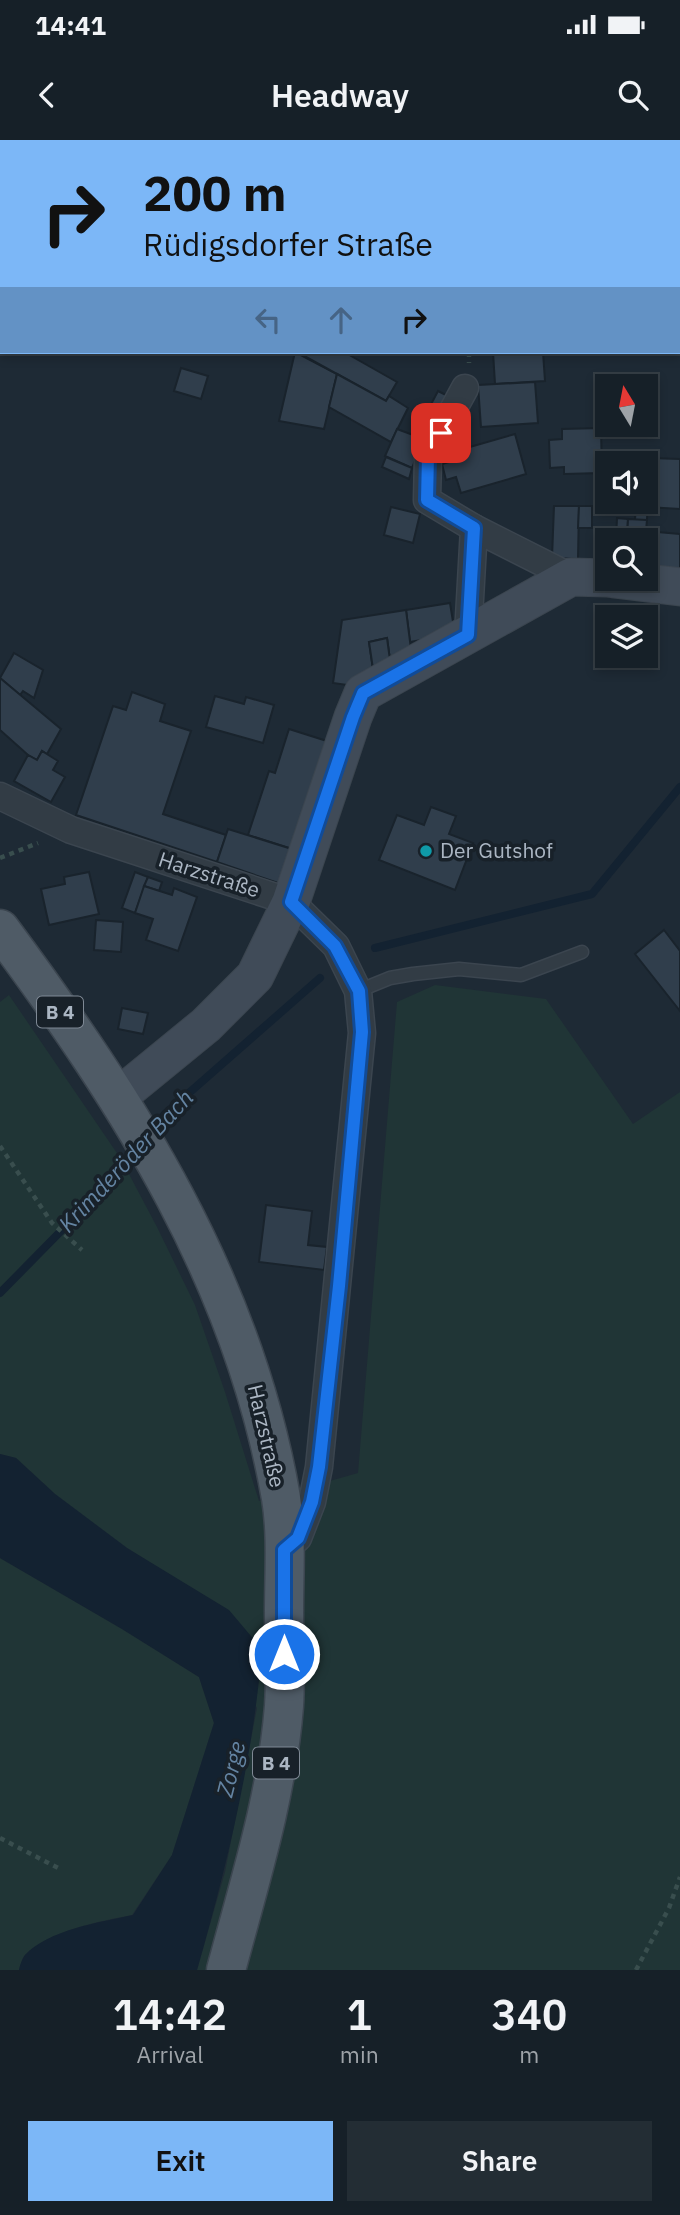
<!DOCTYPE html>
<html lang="en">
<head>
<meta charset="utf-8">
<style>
	:root { --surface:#162028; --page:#232d34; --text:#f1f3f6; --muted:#9ea3a8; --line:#353e45; --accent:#7cb7f7 }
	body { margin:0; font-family:"IBM Plex Sans",sans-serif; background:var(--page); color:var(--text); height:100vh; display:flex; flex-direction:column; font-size:26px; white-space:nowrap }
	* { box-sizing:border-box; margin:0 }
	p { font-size:23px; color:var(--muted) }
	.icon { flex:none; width:38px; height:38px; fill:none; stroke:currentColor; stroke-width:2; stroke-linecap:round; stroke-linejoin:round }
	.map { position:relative; height:1830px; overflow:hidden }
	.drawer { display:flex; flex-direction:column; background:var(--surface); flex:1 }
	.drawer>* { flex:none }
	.hud { position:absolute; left:0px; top:0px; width:681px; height:214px; box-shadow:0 4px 10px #0003,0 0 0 2px var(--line); background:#7cb7f7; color:#111; overflow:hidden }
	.needle { width:46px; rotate:350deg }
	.buttons { position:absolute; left:595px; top:234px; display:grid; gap:14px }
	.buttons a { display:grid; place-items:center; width:63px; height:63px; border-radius:0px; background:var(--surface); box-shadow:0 4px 10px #0003,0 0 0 2px var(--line); font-size:35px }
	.pin { position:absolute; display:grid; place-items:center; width:60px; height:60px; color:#fff; margin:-30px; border-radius:14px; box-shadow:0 4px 10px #0006 }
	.me { position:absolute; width:77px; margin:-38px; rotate:0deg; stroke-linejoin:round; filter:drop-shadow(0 0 5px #0008) }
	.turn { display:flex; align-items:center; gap:24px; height:147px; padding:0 28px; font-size:32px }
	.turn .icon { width:91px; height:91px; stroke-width:2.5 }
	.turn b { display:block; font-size:49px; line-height:60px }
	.lanes { display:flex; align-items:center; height:66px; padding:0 28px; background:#0003; justify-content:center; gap:35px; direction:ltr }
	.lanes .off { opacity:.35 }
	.eta { display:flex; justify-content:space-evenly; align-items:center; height:119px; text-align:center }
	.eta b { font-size:42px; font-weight:600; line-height:49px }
	.action { display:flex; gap:14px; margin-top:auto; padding:14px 28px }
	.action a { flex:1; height:80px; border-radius:0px; background:var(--accent); color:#111; font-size:28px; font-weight:600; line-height:80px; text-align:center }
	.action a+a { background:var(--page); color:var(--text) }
	.status { display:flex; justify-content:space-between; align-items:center; height:49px; padding:0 35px; background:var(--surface); direction:ltr }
	.status svg { height:19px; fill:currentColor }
	header { display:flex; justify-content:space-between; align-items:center; height:91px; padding:0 28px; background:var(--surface); font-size:32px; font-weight:600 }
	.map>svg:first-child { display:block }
</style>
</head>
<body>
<div class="status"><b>14:41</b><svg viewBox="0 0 49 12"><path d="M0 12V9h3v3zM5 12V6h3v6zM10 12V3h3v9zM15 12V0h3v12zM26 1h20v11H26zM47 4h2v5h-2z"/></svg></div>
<header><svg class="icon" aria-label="back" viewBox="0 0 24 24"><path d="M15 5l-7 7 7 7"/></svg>Headway<svg class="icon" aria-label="search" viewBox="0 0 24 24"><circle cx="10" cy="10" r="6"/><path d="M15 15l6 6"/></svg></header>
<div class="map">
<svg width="680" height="1830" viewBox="0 0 680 1830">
	<rect width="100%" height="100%" fill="#1e2a35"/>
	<g fill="#203536">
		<path d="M413 0H680V123L679 2Z"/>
		<path d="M435 845 546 859 633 984 680 952V1830H197L225 1732 257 1568 173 1437 127 1408 55 1354 16 1318 0 1314V862L9 855 121 1019 157 1087 195 1165 225 1252 259 1361 358 1333 397 862Z"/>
		<path d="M0 1418 122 1489 199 1537 214 1583 172 1715 132 1775C101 1781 48 1791 25 1815 22 1819 20 1825 19 1830H0Z"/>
	</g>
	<path fill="#132231" d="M0 1314 16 1318 55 1354 127 1408 229 1470 262 1509C253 1619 227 1725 197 1830H19C20 1825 22 1819 25 1815 48 1790 101 1782 133 1775L172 1715 214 1583 199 1537 122 1489 0 1418Z"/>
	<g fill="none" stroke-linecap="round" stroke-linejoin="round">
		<g stroke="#132231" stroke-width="8">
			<path d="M375 808 592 754 680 647"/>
			<path d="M151 991 165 974 320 838"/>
			<path d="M0 1153 119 1032 137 1009"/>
		</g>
	</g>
	<g fill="#303e4c" stroke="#19232c" stroke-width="2">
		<path d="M295 212 337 234 324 289 279 281Z"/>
		<path d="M297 212H344L397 242 386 261Z"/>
		<path d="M493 212H543L545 241 495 244Z"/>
		<path d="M181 228 208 236 201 259 174 251Z"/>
		<path d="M337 234 386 261 389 256 408 268 391 302 329 267Z"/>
		<path d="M535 242 538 283 481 287 478 245Z"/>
		<path d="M438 251 452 258 442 278 428 270Z"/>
		<path d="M601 288 602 333 564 334V327L550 328 549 300 562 299V289Z"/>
		<path d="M397 289 424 299 412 328 385 316Z"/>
		<path d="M515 294 526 334 461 353 456 337 446 340 442 324 452 321 449 313Z"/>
		<path d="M386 317 412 328 409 339 382 327Z"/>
		<path d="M650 318 680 319V369L647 367Z"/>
		<path d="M646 352H648L647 380H635L636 362H646Z"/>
		<path d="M554 366H579L578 419 552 418Z"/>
		<path d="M579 366H592V388H578Z"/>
		<path d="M391 367 420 374 413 403 384 395Z"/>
		<path d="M617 378 628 379 627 400 616 399Z"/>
		<path d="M628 379 647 380 645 401H613L627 400Z"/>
		<path d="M646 391 680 394V433L646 430Z"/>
		<path d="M450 463 455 494 410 502 406 470Z"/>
		<path d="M406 470 411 509 390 520 387 498 369 502 373 529 347 545 333 543 342 480Z"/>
		<path d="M387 498 390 520 373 529 369 502Z"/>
		<path d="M14 513 43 530 34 558 23 551 20 555 0 538Z"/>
		<path d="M0 538 61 589 47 614 42 611 37 620 28 615 0 590Z"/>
		<path d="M132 552 165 564 160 581 191 591 163 674 226 695 217 722 76 675 113 566 126 570Z"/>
		<path d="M215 556 244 564 246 557 274 565 263 603 206 587Z"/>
		<path d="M289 589 330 602 295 710 248 695 269 631 275 633Z"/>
		<path d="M42 611 58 621 53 630 65 637 51 662 14 641 28 615 37 620Z"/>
		<path d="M431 667 456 676 449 694 473 703 455 750 379 720 397 675 424 685Z"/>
		<path d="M228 689 295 710 284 745 217 722Z"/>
		<path d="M89 732 99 774 49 785 41 749 65 744 64 737Z"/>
		<path d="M135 732 148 737 135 773 122 768Z"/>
		<path d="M148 737 162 742 159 751 144 746Z"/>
		<path d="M144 746 172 755 174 748 197 757 178 811 146 800 153 779 135 773Z"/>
		<path d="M96 780 123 782 121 812 94 810Z"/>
		<path d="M664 790 680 811V871L635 814Z"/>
		<path d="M122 868 148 873 143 894 118 889Z"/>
		<path d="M266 1065 312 1071 308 1105 327 1107 324 1130 259 1122Z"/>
	</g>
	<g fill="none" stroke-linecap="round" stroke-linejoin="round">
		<defs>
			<g id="lane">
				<path d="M399 0 400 2"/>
				<path d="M679 140H680"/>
				<path d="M358 851 390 838 413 834 459 829 521 835 582 812"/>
			</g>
			<g id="street">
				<path d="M0 23 2 18"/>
				<path d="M465 248 428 316 427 360 474 388 468 495"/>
				<path d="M474 388 571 437"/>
				<path d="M0 656 71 690 291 762 336 806 358 851 362 893 319 1327 312 1362 298 1398 284 1410"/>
			</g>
			<g id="secondary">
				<path d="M614 439 680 447"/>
				<path d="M118 957 206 885 255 836 291 762 353 577 363 553 571 437 607 438"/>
			</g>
			<path id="primary" d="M0 789C130 964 243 1140 281 1358 287 1395 284 1434 284 1471 284 1502 286 1535 284 1566 277 1656 249 1744 226 1830"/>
		</defs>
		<use href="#lane" stroke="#3b454f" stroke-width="15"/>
		<use href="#street" stroke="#3b454f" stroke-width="29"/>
		<use href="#secondary" stroke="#3b454f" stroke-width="39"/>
		<use href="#primary" stroke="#3b454f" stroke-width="41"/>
		<g stroke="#394e4e" stroke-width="4.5" stroke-dasharray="5 5" stroke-linecap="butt">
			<path d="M469 212V223"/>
			<path d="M0 718 38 703"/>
			<path d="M0 1006 52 1083 82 1110"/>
			<path d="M0 1698 62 1730"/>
			<path d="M636 1830 669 1768 680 1737"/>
		</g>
		<use href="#lane" stroke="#323c45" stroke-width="12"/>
		<use href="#street" stroke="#323c45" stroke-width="26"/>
		<use href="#secondary" stroke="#404b58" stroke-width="37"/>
		<use href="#primary" stroke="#4f5b66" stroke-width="38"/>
	</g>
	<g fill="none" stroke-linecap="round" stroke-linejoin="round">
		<defs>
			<path id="route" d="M284 1514V1410L298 1398 312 1362 319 1327 339 1146 362 892 359 851 335 806 291 762 353 577 363 553 468 495 474 388 427 360 428 316 441 293"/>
		</defs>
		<use href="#route" stroke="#114b97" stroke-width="18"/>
		<use href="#route" stroke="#1a73e8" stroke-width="12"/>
	</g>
	<circle fill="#0f9aa8" stroke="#182129" stroke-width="2.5" cx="426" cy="711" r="7"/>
	<g text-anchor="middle" stroke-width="7" stroke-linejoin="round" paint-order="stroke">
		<g fill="#182129" stroke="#7f8995" stroke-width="2">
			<rect x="37" y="856.5" width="46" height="31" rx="5"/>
			<rect x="253" y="1607.5" width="46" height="31" rx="5"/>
		</g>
		<g font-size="19" font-weight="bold" fill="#abb6c3">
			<text x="60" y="879">B 4</text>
			<text x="276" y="1630">B 4</text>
		</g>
		<g font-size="21" fill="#abb6c3" stroke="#182129" text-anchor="start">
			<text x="440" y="718">Der Gutshof</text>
		</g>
		<g font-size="21" fill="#abb6c3" stroke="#182129">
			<text transform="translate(209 735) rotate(18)" y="7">Harzstraße</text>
			<text transform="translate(266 1296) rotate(77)" y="7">Harzstraße</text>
		</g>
		<g font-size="23" font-style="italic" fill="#6484a2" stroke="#182129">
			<text transform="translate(126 1021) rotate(-47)" y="8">Krimderöder Bach</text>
			<text transform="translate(231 1629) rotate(-76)" y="8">Zorge</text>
		</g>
	</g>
</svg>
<div class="buttons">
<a><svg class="needle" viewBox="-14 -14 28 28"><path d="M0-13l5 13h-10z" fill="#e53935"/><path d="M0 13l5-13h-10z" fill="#9ea3a8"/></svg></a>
<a><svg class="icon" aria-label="sound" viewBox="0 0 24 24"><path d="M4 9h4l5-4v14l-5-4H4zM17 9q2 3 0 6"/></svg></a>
<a><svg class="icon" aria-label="search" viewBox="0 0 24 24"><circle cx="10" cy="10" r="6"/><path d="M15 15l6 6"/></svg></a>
<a><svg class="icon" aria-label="layers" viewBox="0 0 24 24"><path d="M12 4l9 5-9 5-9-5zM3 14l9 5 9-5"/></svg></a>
</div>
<div class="pin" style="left:441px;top:293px;background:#d93025"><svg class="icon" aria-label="arrive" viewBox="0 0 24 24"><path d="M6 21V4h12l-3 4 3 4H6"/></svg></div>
<svg class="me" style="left:284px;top:1514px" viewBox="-20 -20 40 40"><circle r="17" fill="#1a73e8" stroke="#fff" stroke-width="3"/><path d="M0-11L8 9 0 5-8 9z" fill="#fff"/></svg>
<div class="hud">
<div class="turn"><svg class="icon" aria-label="right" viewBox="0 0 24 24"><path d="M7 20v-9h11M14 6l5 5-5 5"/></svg><div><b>200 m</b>Rüdigsdorfer Straße</div></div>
<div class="lanes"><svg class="icon off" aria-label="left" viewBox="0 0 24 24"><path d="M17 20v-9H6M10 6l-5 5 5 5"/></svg><svg class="icon off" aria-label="ahead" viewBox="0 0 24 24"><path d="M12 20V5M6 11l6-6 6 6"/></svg><svg class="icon" aria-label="right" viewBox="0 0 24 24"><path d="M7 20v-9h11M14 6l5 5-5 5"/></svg></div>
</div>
</div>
<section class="drawer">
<div class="eta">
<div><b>14:42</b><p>Arrival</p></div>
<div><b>1</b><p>min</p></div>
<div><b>340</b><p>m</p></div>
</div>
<div class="action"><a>Exit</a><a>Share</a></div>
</section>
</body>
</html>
